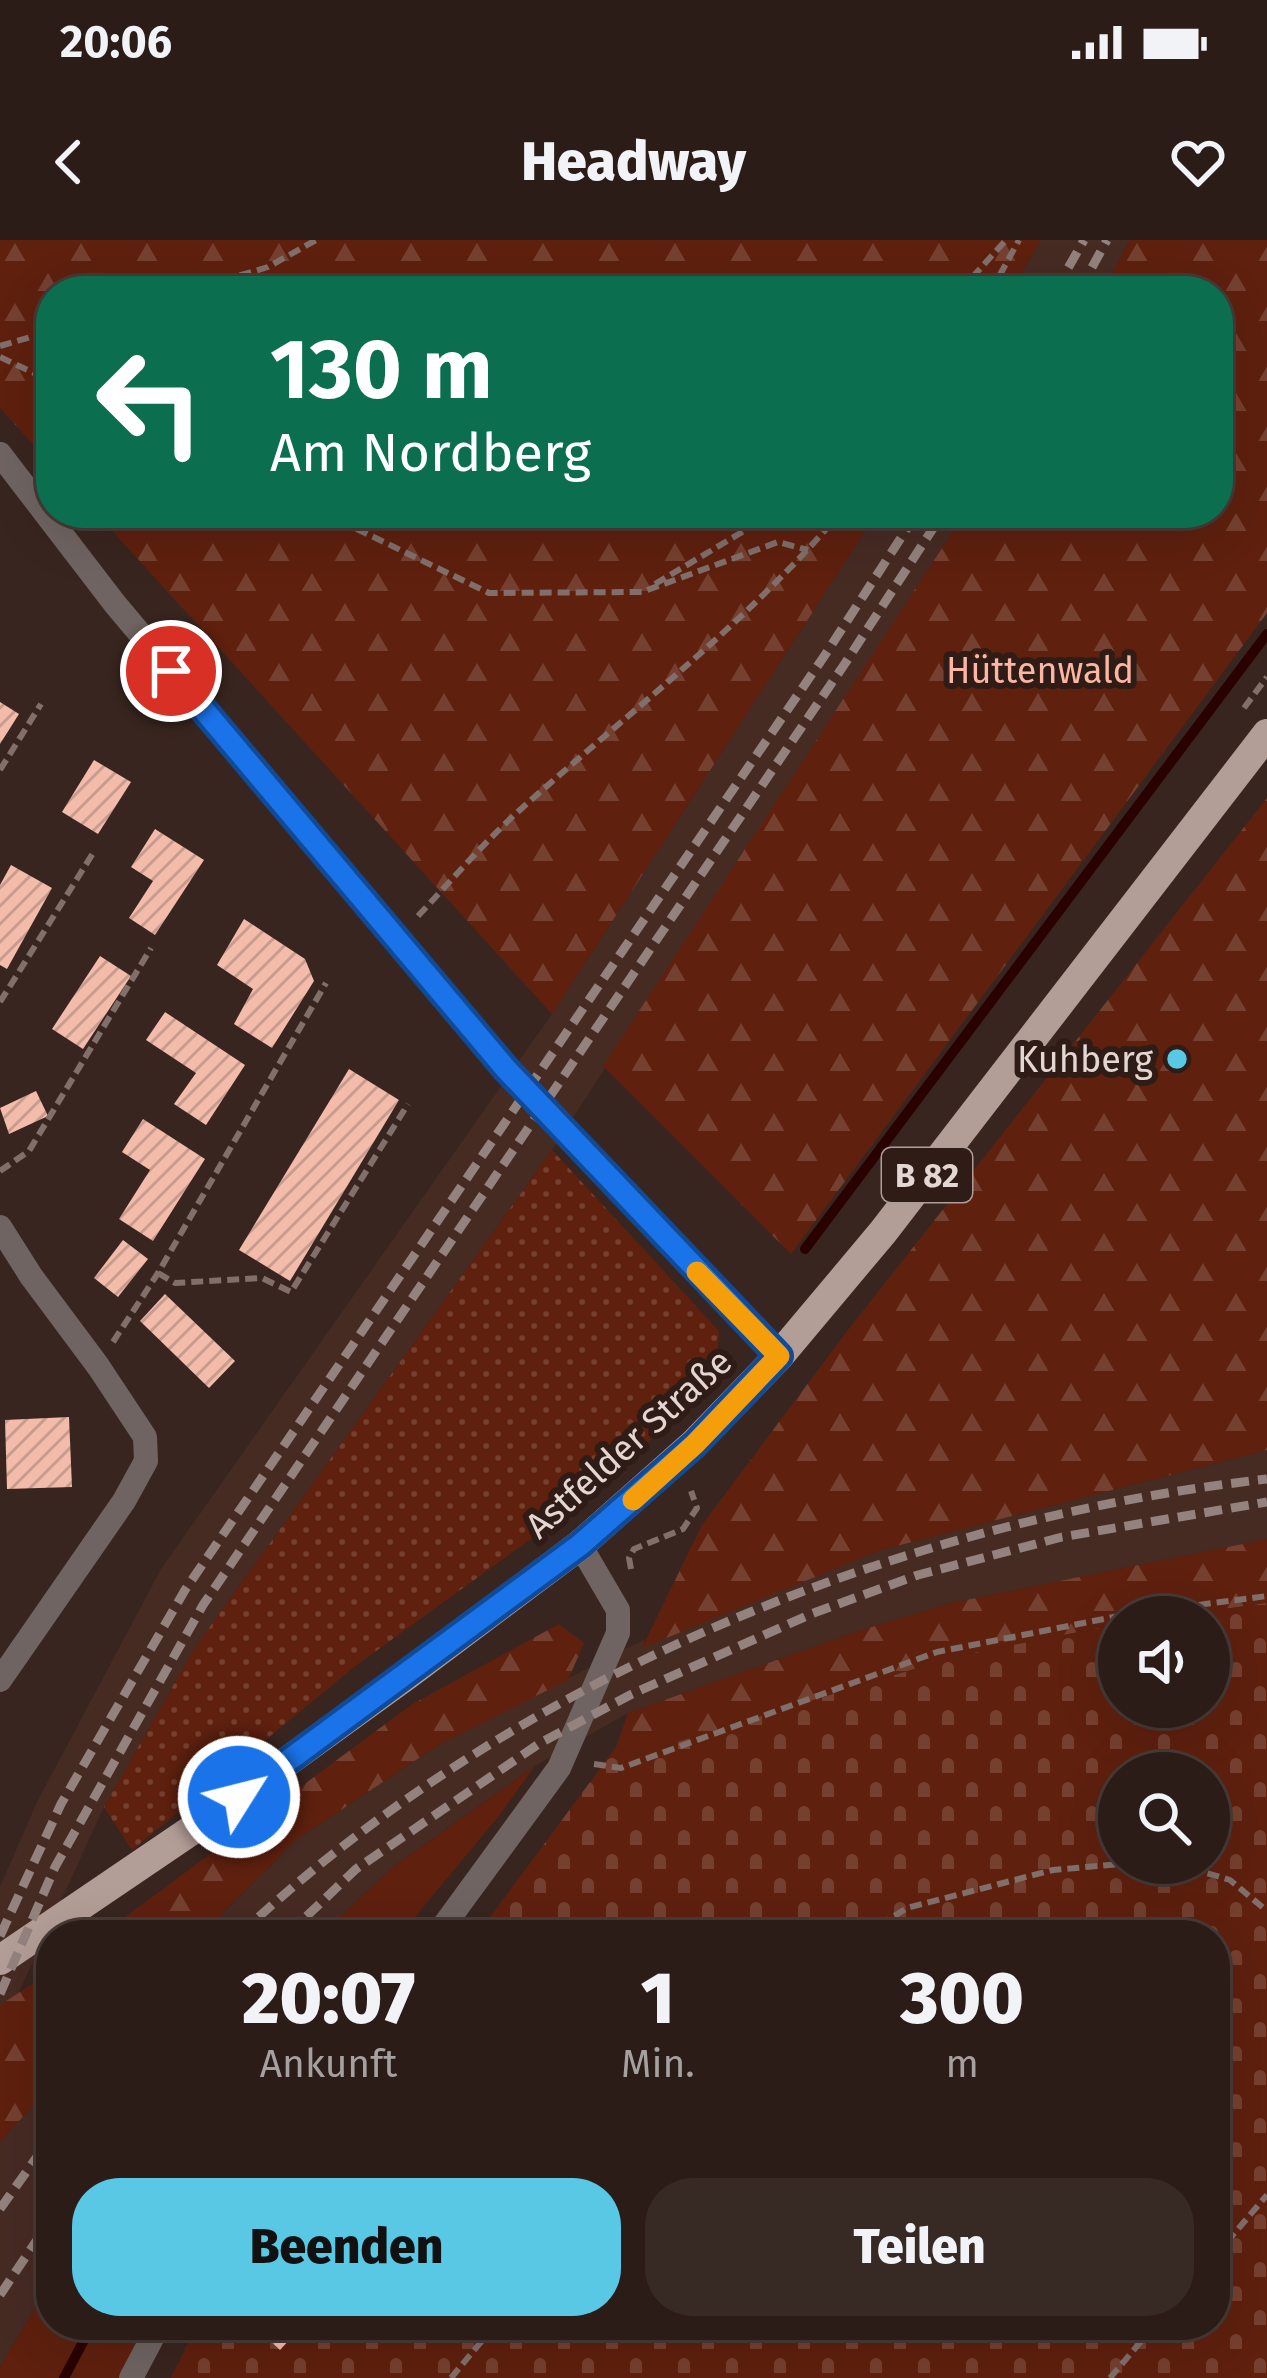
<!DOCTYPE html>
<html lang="de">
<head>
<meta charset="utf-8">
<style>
	:root { --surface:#2b1c17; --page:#372924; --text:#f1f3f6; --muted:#a6a1a1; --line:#473a36; --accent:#59c8e4 }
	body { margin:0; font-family:"Fira Sans",sans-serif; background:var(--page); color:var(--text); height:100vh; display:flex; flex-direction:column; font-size:45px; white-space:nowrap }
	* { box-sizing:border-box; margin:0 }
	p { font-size:39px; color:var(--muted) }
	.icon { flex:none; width:66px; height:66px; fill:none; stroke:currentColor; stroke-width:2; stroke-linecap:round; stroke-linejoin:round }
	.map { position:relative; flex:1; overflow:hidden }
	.side { position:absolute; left:36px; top:1680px; width:1194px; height:420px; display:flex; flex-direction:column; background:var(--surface); border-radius:48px; box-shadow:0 12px 48px #0002,0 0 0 3px var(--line) }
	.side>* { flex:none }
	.hud { position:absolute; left:36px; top:36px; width:1197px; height:252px; border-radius:48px; box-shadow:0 12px 48px #0002,0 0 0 3px var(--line); background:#0b6e4f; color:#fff; overflow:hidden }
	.buttons { position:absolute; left:1098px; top:1356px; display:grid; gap:24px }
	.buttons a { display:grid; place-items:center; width:132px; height:132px; border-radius:50%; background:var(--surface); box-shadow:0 12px 48px #0002,0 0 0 3px var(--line); font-size:60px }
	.pin { position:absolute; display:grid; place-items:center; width:102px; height:102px; color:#fff; margin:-51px; border:6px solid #fff; border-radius:50%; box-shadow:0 3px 12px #0007 }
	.me { position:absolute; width:132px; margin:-66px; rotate:54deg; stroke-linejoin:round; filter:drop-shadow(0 0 9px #0008) }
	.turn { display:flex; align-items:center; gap:42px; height:252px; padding:0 36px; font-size:54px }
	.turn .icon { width:156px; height:156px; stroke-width:2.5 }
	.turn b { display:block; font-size:84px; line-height:102px }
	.eta { display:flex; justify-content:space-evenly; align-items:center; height:204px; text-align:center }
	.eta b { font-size:72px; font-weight:800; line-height:84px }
	.primary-button { display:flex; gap:24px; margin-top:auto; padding:24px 36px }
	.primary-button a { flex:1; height:138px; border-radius:48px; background:var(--accent); color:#111; font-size:48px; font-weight:800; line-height:138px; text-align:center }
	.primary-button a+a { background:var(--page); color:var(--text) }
	.status { display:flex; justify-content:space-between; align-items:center; height:84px; padding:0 60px; background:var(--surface); direction:ltr }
	.status svg { height:33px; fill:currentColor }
	header { display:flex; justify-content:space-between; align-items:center; height:156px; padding:0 36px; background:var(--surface); font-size:54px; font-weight:800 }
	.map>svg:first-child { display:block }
</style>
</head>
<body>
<div class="status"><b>20:06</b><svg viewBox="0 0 49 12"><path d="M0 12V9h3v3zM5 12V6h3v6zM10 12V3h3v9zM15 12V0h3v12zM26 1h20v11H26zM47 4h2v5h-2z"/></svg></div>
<header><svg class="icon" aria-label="back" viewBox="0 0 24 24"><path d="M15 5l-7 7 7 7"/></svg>Headway<svg class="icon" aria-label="heart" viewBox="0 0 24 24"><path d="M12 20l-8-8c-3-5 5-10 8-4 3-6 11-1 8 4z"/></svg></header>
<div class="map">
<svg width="1267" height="2138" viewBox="0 0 1267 2138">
	<defs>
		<pattern id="forest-firs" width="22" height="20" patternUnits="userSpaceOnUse" patternTransform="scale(3)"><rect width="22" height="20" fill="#5f200e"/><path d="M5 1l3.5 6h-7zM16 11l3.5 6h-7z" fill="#764030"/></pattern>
		<pattern id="cemetery-stones" width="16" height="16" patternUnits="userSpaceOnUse" patternTransform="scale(3)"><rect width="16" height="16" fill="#5f200e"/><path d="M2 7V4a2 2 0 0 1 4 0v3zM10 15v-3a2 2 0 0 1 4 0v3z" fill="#764030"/></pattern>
		<pattern id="garden-dots" width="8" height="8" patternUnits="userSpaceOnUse" patternTransform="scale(3)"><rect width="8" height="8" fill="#5f200e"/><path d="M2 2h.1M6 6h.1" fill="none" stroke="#764030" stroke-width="1.8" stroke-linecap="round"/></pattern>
		<pattern id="building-hatch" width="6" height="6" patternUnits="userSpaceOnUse" patternTransform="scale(3)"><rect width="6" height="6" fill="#f3bbaa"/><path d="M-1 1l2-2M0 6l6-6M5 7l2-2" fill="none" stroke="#c79c8f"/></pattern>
	</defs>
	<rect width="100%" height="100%" fill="#39251f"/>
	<g fill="#462b23">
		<path d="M1041 0H1130L1102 51H1011Z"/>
		<path d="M877 273H965L552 910 194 1409 104 1567 0 1793V1647L37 1562 161 1329 552 774Z"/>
		<path d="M1267 1210V1299L951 1363 852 1393 628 1473 535 1526 393 1627 321 1695H201L296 1600 440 1504 645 1399 643 1406 881 1310Z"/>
		<path d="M51 1846V2041L0 2127V1902Z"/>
	</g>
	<g fill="#5f200e">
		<path d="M535 1526 498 1577 400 1695H321L393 1627Z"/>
		<path d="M51 2041V2085H142L122 2138H0V2127Z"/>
	</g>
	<g fill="url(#forest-firs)">
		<path d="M0 0H1041L1011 51H51V224L0 168Z"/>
		<path d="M1130 0H1267V373L791 1014 603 826 965 273H1218V51H1102Z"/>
		<path d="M96 273H877L552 774Z"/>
		<path d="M1267 558V1210L881 1310 642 1408 702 1285 848 1090Z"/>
		<path d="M1267 1299V1363L1166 1377H1119V1384L953 1417 632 1516 616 1507 628 1473 852 1393 951 1363Z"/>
		<path d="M559 1384 584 1403 568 1440 440 1504 296 1600 201 1695H101L411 1465Z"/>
		<path d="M51 1732V1846L0 1902V1765Z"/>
	</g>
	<path fill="url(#cemetery-stones)" fill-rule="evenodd" d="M1267 1363V2138H171L197 2085H1215V1695H477L616 1507 632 1516 953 1417 1119 1384V1467H1209V1377H1166ZM1119 1533H1209V1623H1119Z"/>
	<path fill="url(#garden-dots)" d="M552 910 719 1091 716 1131 612 1240 354 1427 132 1610 104 1567 194 1409Z"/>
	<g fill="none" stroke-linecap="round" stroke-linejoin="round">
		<g stroke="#290200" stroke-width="10">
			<path d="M805 1009 1267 394"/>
			<path d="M64 2138 92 2085"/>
		</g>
	</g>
	<g fill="url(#building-hatch)">
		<path d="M0 462 19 474 0 504Z"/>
		<path d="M94 520 131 542 98 594 62 572Z"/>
		<path d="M155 589 204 620 155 695 129 678 153 641 131 627Z"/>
		<path d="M11 625 52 648 7 729 0 725V645Z"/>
		<path d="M244 679 305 719 314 741 272 808 234 784 253 749 217 725Z"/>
		<path d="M100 716 131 736 83 809 52 789Z"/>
		<path d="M165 772 245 825 206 885 174 864 196 833 146 800Z"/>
		<path d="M349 829 399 860 290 1041 239 1010Z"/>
		<path d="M36 851 48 876 9 894 0 868Z"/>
		<path d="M143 879 205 919 153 1001 119 979 150 930 122 912Z"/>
		<path d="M123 1000 148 1019 118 1057 94 1038Z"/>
		<path d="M165 1054 235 1121 209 1148 140 1081Z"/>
		<path d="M69 1177 72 1247 7 1249 5 1180Z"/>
		<path d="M253 2085H303L280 2110Z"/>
	</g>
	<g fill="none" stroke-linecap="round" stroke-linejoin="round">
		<g stroke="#806f6a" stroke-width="6" stroke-dasharray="12 6" stroke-linecap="butt">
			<path d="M188 51 268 27 316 0"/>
			<path d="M960 51 1006 0"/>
			<path d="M991 51 1019 0"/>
			<path d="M0 106 51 91"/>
			<path d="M0 117 51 141"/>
			<path d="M324 273 489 353 642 352 778 302 808 310"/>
			<path d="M655 344 749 288 762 273"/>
			<path d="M1244 468 1267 437"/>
			<path d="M0 530 41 464"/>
			<path d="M418 676C452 640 484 602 521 569 629 472 745 385 840 273"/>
			<path d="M0 762 95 610"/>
			<path d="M0 931 29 911 151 708"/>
			<path d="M158 1033 175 1043 262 1038 291 1052 408 864"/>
			<path d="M113 1102 158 1033 326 743"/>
			<path d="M631 1329 629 1318 634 1309 683 1289 697 1268 691 1251"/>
			<path d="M594 1524 621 1528 937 1412 1129 1374 1267 1356"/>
			<path d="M1173 1623 1230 1640 1267 1671"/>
			<path d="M864 1695 907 1668 1053 1630 1131 1623"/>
			<path d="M1215 2016 1267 1955"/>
			<path d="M451 2138 495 2085"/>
			<path d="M1110 2138 1155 2085"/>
		</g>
		<g stroke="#6f6461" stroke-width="24">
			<path d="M0 214 115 364 506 829 779 1116"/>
			<path d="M0 987 31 1036 98 1126 145 1197 146 1221 124 1261 0 1440"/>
			<path d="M437 1695 559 1528 618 1393V1370L580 1305"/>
			<path d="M131 2138 159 2085"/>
		</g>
		<path stroke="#b39d97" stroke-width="30" d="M0 1720 205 1581 408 1434 580 1305 695 1203 779 1116 883 992 1267 494"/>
		<g stroke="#93827d" stroke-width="9" stroke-dasharray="18 9" stroke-linecap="butt">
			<path d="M1055 51 1084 0"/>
			<path d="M1079 51 1107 0"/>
			<path d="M239 1695C513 1438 896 1281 1267 1239"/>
			<path d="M287 1695 356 1629 540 1503 632 1454 811 1374 918 1335 1062 1297 1267 1262"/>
			<path d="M0 1696 61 1564 185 1350 825 415 917 273"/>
			<path d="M0 1754 55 1627 203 1365 844 425 943 273"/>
			<path d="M0 1969 51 1897"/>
			<path d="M0 2055 51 1979"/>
		</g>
	</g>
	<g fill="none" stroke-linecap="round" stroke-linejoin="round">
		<defs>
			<path id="route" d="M171 431 506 829 779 1116 695 1204 580 1305 239 1557"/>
		</defs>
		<use href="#route" stroke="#114b97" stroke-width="30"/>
		<use href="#route" stroke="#1a73e8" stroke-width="21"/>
		<path stroke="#f59e0b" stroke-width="21" d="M633 1260 695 1204 779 1116 697 1032"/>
	</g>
	<circle fill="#59c8e4" stroke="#2f1c16" stroke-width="4.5" cx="1177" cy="819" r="12"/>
	<g text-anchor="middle" stroke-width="12" stroke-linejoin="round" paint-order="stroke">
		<rect fill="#2f1c16" stroke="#ae9e9a" stroke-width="3" x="882" y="908" width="90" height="54" rx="9"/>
		<g font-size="33" font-weight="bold" fill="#e4d6d2">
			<text x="927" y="947">B 82</text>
		</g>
		<g font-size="36" fill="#fcb6a1" stroke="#2f1c16">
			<text x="1040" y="443">Hüttenwald</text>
		</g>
		<g font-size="36" fill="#e4d6d2" stroke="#2f1c16" text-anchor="end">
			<text x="1153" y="832">Kuhberg</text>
		</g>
		<g font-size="36" fill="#e4d6d2" stroke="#2f1c16">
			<text transform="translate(628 1203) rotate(-42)" y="13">Astfelder Straße</text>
		</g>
	</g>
</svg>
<div class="buttons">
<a><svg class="icon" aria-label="sound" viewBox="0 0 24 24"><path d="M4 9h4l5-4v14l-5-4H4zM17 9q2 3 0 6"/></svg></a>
<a><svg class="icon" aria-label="search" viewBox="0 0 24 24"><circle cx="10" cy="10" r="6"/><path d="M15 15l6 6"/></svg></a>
</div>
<div class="pin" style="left:171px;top:431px;background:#d93025"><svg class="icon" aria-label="arrive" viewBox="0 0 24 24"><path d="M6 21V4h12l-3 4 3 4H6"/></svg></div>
<svg class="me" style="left:239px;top:1557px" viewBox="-20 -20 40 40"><circle r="17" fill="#1a73e8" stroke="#fff" stroke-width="3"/><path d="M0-11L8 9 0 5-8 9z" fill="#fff"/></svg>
<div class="hud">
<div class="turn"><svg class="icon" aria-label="left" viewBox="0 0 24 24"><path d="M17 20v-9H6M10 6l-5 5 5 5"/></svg><div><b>130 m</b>Am Nordberg</div></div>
</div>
<section class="side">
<div class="eta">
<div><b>20:07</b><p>Ankunft</p></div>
<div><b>1</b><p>Min.</p></div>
<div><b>300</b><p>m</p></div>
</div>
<div class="primary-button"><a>Beenden</a><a>Teilen</a></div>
</section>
</div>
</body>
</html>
